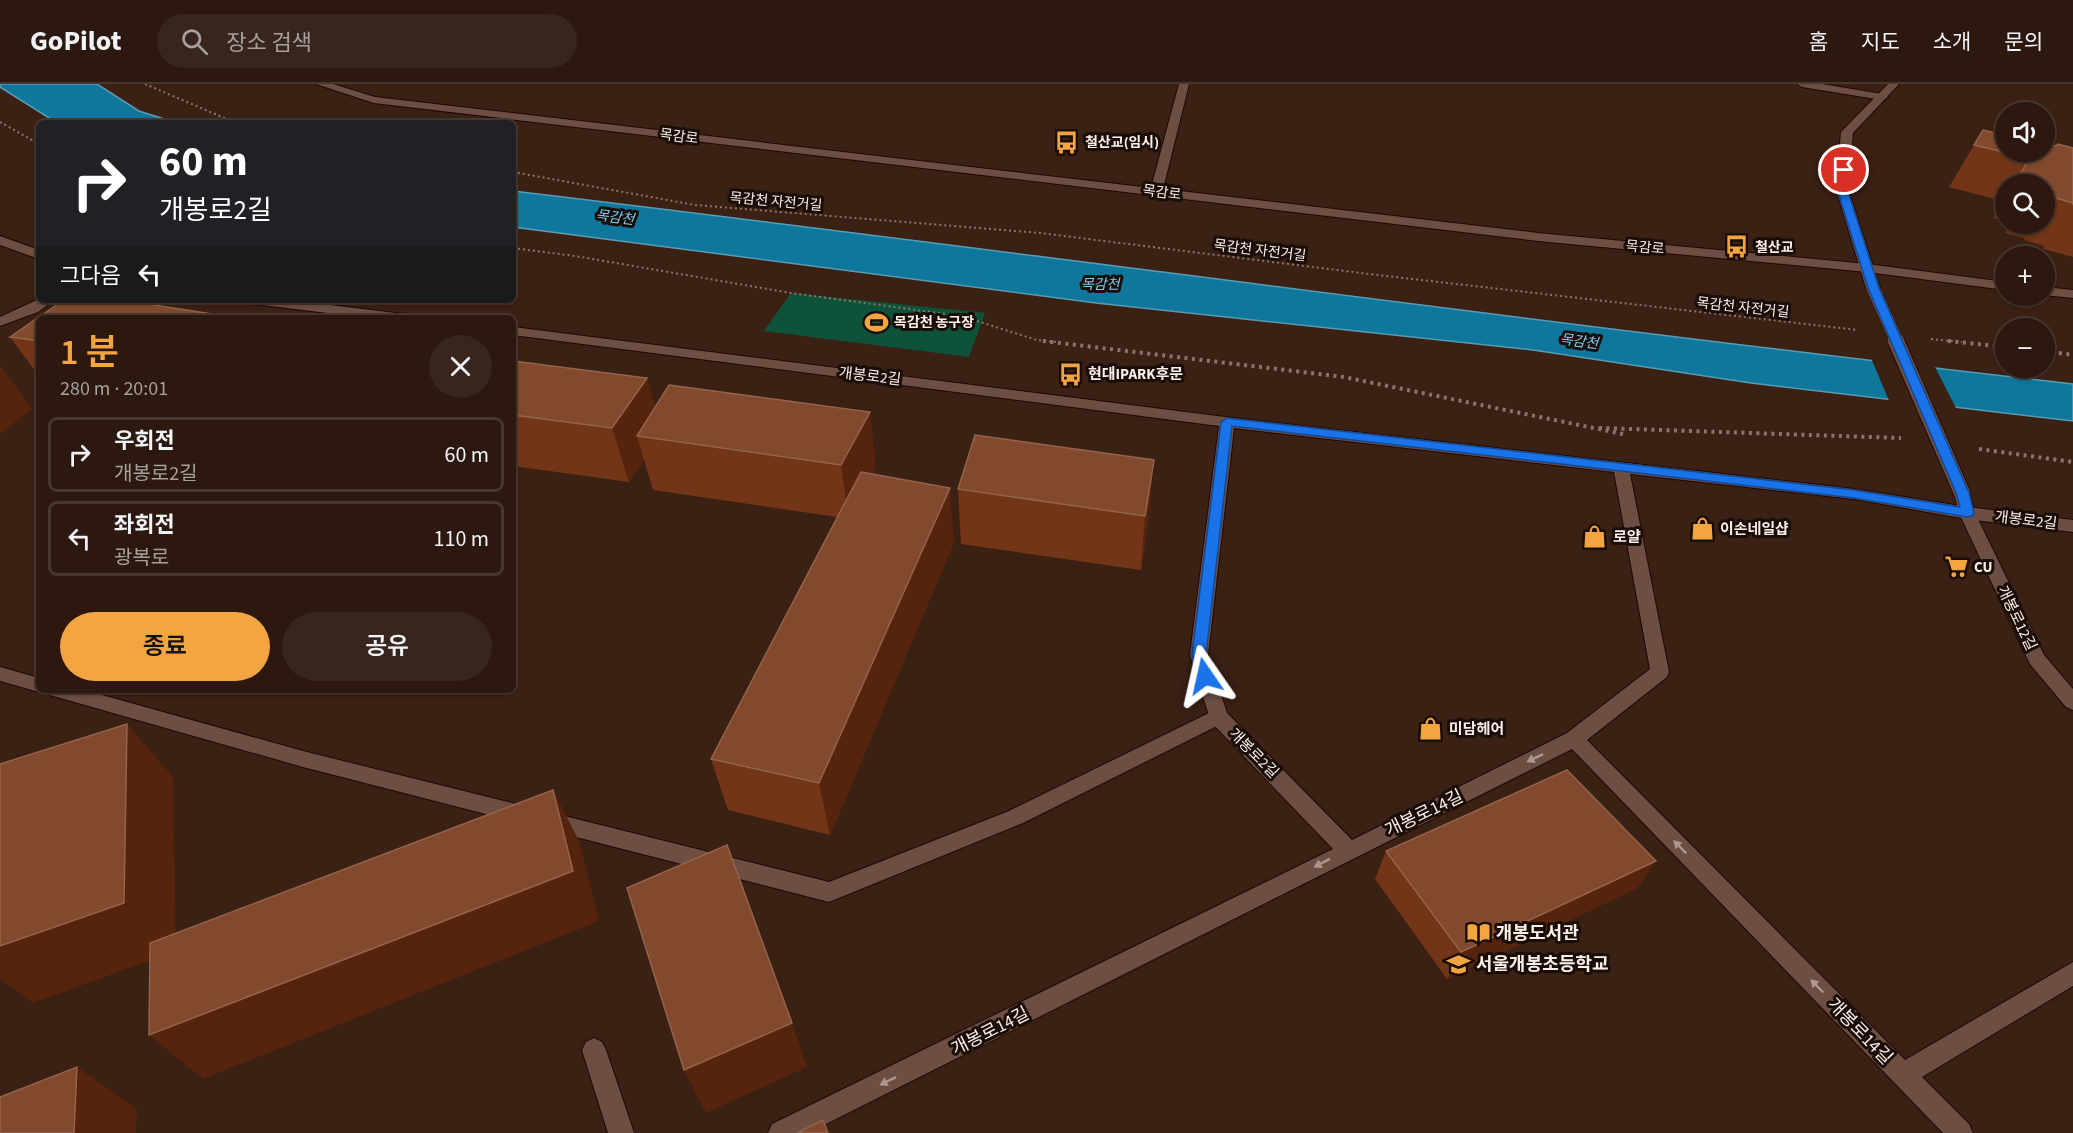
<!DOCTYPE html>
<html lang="ko">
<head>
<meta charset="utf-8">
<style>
	:root { --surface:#2c180f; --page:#38251d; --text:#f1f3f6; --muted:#a6a09e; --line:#48372f; --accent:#f2a540 }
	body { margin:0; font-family:"Source Sans 3","Noto Sans KR",sans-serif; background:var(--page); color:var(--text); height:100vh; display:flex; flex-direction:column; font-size:22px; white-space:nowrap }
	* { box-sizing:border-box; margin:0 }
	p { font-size:20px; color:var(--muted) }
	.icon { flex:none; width:33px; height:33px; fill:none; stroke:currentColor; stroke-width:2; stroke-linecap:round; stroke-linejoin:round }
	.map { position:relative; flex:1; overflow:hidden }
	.sheet { position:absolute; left:36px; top:231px; width:480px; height:378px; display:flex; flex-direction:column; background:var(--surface); border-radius:9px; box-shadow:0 2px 4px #0004,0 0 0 2px var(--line) }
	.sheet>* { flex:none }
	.top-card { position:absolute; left:36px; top:36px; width:480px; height:183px; border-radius:9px; box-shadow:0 2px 4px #0004,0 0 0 2px var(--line); background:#202124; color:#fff; overflow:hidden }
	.fabs { position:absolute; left:1995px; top:18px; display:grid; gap:12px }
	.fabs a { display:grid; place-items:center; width:60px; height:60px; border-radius:50%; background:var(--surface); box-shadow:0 2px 4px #0004,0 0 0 2px var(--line); font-size:30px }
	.pin { position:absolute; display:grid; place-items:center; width:51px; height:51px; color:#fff; margin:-26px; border:3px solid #fff; border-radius:50%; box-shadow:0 2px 6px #0007 }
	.me { position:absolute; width:66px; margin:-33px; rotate:349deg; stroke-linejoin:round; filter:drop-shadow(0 0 4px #0008) }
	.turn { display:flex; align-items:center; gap:21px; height:126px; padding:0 24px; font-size:27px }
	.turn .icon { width:78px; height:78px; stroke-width:2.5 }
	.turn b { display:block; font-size:42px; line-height:51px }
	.then { display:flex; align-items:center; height:57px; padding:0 24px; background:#0003; gap:12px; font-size:22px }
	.round { display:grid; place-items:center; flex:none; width:63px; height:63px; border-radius:32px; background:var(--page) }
	.head { display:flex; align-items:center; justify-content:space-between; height:102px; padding:0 24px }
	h1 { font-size:36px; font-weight:600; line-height:45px; color:var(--accent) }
	.primary-button { display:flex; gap:12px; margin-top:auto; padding:12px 24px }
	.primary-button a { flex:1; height:69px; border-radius:36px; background:var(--accent); color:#111; font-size:24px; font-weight:600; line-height:69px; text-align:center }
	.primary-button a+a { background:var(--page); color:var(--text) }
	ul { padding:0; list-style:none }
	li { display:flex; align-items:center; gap:18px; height:75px; margin:0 12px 9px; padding:0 12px; border:3px solid var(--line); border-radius:9px }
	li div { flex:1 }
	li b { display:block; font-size:22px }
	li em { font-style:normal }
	header { display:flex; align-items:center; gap:36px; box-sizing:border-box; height:84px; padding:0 30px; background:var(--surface); border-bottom:2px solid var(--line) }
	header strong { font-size:28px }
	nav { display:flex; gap:33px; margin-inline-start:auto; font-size:21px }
	.search { width:420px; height:54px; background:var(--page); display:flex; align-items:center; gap:15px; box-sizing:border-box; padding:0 21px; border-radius:33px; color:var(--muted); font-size:22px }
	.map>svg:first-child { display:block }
</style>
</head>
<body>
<header>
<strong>GoPilot</strong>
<div class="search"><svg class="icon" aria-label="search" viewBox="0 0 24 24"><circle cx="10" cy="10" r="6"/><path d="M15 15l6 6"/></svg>장소 검색</div>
<nav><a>홈</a><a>지도</a><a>소개</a><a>문의</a></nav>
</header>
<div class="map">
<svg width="2073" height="1049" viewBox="0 0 2073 1049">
	<rect width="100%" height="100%" fill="#3b2014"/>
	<path fill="#0e5239" d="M791 209 985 229 969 273 764 247Z"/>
	<g fill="#10779c" stroke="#579bb3" stroke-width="1.5">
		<path d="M0 0H97L139 27 177 39H57L0 3Z"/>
		<path d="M513 107C1033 169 1552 241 2073 300V337L1751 299 1533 266 1096 219 513 143Z"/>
	</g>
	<path fill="#3b2014" d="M1871 274 1934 281 1957 326 1890 319Z"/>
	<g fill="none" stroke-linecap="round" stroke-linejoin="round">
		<defs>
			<g id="lane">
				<path d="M0 583 39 594V606H46L39 608 0 597Z"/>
				<path d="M47 606H84L303 667 829 798 1009 727 1211 628 1218 625 1225 628 1228 633 1225 638 1023 739 829 818 303 683 57 613 50 611Z"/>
			</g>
			<g id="street">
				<path d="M316 0H333L375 13 1151 104 1179 0H1189L1163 105 1538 149 1867 180 2006 198V206L1867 188 1538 157 374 19Z"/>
				<path d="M1797 0H1822L1882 10 1888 13 1882 16 1802 3Z"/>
				<path d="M0 152 39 166V175L0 161Z"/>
				<path d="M2044 203 2073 206V214L2044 211Z"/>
				<path d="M39 215 54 216 38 228 0 242V233Z"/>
				<path d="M247 216H289L404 230 411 234H369L254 220Z"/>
				<path d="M513 243 1233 334 1854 405 1967 423 2073 436V448L1967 435 1854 415 1630 390 1669 588 1667 593 1587 656 1905 976 2073 878V902L1922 993 1969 1040 1973 1049H1943L1572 665 808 1049H768L772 1040 1333 765 1211 638 1190 571 1219 342 513 251ZM1234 344 1614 388 1650 585 1567 649 1352 756 1227 629 1208 571Z"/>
				<path d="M594 954 602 958 606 966 634 1049H608L582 966 586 958Z"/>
			</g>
			<g id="secondary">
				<path d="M1888 0H1899L1853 49 1848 105 1880 204 1873 208 1866 204 1836 105 1841 48Z"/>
				<path d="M1962 404 1968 405 1975 429 2044 571 2073 605V626L2066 623 2030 580 1959 429 1954 409 1956 405Z"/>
			</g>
		</defs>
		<use href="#lane" stroke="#210801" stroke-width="2"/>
		<use href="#street" stroke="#210801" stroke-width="2"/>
		<use href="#secondary" stroke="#210801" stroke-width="2"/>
		<g stroke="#8a746b" stroke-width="2" stroke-dasharray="2 3" stroke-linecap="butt">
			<path d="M145 0 236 39"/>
			<path d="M0 38 39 60"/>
			<path d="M513 88 695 121 1040 149 1369 190 1858 246"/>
			<path d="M513 164 575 172 791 209 961 232 1037 256 1056 258"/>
			<path d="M1931 255 1962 258"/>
		</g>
		<g stroke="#8a746b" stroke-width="4" stroke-dasharray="3 4.5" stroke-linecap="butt">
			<path d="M1043 257 1344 293 1623 350"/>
			<path d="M1948 257 2006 263"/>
			<path d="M2044 267 2073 271"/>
			<path d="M1599 344 1901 354"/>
			<path d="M1979 365 2073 378"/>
		</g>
		<use href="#lane" fill="#6d4e42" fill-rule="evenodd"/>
		<use href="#street" fill="#6d4e42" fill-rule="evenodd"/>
		<use href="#secondary" fill="#6d4e42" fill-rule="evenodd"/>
		<defs>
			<path id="secondary-bridge-far1" d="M1873 204 1897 258"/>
			<path id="secondary-bridge" d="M1896 257 1962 409"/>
		</defs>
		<use href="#secondary-bridge-far1" stroke="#210801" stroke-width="14" stroke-linecap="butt"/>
		<use href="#secondary-bridge" stroke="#210801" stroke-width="18" stroke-linecap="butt"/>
		<use href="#secondary-bridge-far1" stroke="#6d4e42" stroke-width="13"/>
		<use href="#secondary-bridge" stroke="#6d4e42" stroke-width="16"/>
	</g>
	<g fill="#723517">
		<path d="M1983 46 2003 51 2056 62 2073 64V173L2043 165 2044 162 2024 156V154L2005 149 2009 140H2044V100H2006V137L1993 134 2003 117 1949 103Z"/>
		<path d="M39 234V292L10 253Z"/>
		<path d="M513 277 655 324 876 382 872 390 954 458 830 751 728 726 711 675 837 433 653 406 644 376 629 398 513 382Z"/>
		<path d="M958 405 1149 430 1141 486 961 460Z"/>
		<path d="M182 606H204L200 610Z"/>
		<path d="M1386 767 1656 777 1637 804 1447 895 1375 795Z"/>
	</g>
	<g fill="#56240c">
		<path d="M0 281 32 325 0 350Z"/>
		<path d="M647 294 662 347 637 352 644 376 629 398 612 344Z"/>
		<path d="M870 328 876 382 849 435 841 381Z"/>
		<path d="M1154 376 1149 430 1141 486 1145 432Z"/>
		<path d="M950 404 954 458 830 751 819 699Z"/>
		<path d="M197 606H204L200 610Z"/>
		<path d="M127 640 173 693 176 867 33 919 0 895V862Z"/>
		<path d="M553 706 579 757 599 837 203 995 149 951Z"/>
		<path d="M1656 777 1637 804 1447 895 1461 868Z"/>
		<path d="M792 939 807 983 706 1029 684 986Z"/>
		<path d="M77 983 137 1025 136 1049H74Z"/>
	</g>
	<g fill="#81492d" stroke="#95634a" stroke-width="1.5">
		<path d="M1983 46 2003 51 2004 48 2006 49V68H2044V59L2056 62 2058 60 2073 64V121V119L2052 113 2053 111 2044 109V100H2035L2037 95 2020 91 2029 74 1974 61Z"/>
		<path d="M64 216H122L238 234H39V257L10 253Z"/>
		<path d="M513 277 647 294 612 344 513 331Z"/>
		<path d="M669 301 870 328 841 381 637 352Z"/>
		<path d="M975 351 1154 376 1145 432 958 405Z"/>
		<path d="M861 388 950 404 819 699 711 675Z"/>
		<path d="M127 640 124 819 0 862V680Z"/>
		<path d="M1567 686 1656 777 1461 868 1386 767Z"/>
		<path d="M553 706 573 787 149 951 150 859Z"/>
		<path d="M727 761 792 939 684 986 627 804Z"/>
		<path d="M77 983 74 1049H0V1013Z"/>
		<path d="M823 1036 828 1049H797Z"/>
	</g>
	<defs><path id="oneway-solid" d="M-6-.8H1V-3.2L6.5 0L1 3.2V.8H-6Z" transform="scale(1.5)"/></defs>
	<g fill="#ae968d">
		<use href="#oneway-solid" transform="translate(1535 674) rotate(154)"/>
		<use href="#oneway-solid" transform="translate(1680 763) rotate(-134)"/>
		<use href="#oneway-solid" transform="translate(1322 779) rotate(153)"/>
		<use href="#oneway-solid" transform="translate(1817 902) rotate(-134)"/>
		<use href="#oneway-solid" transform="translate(888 997) rotate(154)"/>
	</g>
	<path fill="#1a73e8" stroke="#114b97" stroke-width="1.5" d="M1844 83 1848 86 1847 105 1879 204 1969 409 1974 429 1972 432 1967 433 1854 414 1232 342 1206 571 1212 592 1210 596H1200L1192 571 1221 338 1227 334 1854 406 1960 423 1956 409 1868 204 1837 105 1839 86Z"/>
	<defs>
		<symbol id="bus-bare" viewBox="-9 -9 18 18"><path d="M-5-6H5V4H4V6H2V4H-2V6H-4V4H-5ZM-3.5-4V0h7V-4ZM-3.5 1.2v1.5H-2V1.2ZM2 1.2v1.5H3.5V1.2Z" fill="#f2a540" stroke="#190d08" stroke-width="2.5" paint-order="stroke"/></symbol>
		<symbol id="stadium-bare" viewBox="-9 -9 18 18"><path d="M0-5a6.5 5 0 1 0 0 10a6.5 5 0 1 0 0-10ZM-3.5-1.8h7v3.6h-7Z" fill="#f2a540" stroke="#190d08" stroke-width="2.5" paint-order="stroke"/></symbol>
		<symbol id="shop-bare" viewBox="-9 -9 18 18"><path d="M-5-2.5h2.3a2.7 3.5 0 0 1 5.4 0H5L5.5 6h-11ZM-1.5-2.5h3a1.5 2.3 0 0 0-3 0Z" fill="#f2a540" stroke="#190d08" stroke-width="2.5" paint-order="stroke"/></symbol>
		<symbol id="supermarket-bare" viewBox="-9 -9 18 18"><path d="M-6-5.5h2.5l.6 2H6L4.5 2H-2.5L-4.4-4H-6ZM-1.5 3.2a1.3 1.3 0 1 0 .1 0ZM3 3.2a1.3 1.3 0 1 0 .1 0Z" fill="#f2a540" stroke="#190d08" stroke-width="2.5" paint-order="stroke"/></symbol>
		<symbol id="library-bare" viewBox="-9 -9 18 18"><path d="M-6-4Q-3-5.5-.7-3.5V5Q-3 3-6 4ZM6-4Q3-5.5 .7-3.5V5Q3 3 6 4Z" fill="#f2a540" stroke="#190d08" stroke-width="2.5" paint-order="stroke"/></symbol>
		<symbol id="school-bare" viewBox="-9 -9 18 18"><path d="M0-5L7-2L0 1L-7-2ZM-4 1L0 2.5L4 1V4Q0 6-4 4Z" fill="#f2a540" stroke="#190d08" stroke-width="2.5" paint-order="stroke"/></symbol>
	</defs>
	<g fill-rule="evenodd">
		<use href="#bus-bare" x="1050" y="42" width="33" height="33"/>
		<use href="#bus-bare" x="1720" y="146" width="33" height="33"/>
		<use href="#stadium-bare" x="860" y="222" width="33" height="33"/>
		<use href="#bus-bare" x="1054" y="274" width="33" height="33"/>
		<use href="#shop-bare" x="1686" y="428" width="33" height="33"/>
		<use href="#shop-bare" x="1578" y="436" width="33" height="33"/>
		<use href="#supermarket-bare" x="1940" y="466" width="33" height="33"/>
		<use href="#shop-bare" x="1414" y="628" width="33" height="33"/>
		<use href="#library-bare" x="1462" y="832" width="33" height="33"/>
		<use href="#school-bare" x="1442" y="864" width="33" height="33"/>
	</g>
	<g text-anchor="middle" stroke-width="6" stroke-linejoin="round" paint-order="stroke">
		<g font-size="14" fill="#fdeee8" stroke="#190d08">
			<text transform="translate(679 52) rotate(7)" y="5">목감로</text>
			<text transform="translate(1162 108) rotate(7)" y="5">목감로</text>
			<text transform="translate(776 117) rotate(5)" y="5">목감천 자전거길</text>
			<text transform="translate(1645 163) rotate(5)" y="5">목감로</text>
			<text transform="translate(1260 166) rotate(7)" y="5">목감천 자전거길</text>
			<text transform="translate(1743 223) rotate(6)" y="5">목감천 자전거길</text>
		</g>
		<g font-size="14" font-weight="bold" fill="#fdeee8" stroke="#190d08" text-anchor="start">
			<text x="1085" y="63">철산교(임시)</text>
			<text x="1755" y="168">철산교</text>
			<text x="894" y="243">목감천 농구장</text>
		</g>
		<g font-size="14" font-style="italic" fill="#7ecdf3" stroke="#190d08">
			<text transform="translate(615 133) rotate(7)" y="5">목감천</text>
			<text x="1100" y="205">목감천</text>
			<text transform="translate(1579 257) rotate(7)" y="5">목감천</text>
		</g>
		<g font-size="15" font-weight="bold" fill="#fdeee8" stroke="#190d08" text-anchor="start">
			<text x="1088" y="295">현대IPARK후문</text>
			<text x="1720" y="450">이손네일샵</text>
			<text x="1613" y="458">로얄</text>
			<text x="1974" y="488">CU</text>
			<text x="1449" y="650">미담헤어</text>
		</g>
		<g font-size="15" fill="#fdeee8" stroke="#190d08">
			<text transform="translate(870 292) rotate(7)" y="5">개봉로2길</text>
			<text transform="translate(2026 436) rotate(7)" y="5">개봉로2길</text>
			<text transform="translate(2017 534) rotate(64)" y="5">개봉로12길</text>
			<text transform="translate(1254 669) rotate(45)" y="5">개봉로2길</text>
		</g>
		<g font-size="18" fill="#fdeee8" stroke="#190d08">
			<text transform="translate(1424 729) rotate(-26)" y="6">개봉로14길</text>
			<text transform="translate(990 947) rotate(-27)" y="6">개봉로14길</text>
			<text transform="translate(1860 947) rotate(46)" y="6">개봉로14길</text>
		</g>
		<g font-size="18" font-weight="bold" fill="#fdeee8" stroke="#190d08" text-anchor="start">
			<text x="1496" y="855">개봉도서관</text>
			<text x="1476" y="886">서울개봉초등학교</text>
		</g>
	</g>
</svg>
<div class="fabs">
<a><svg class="icon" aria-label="sound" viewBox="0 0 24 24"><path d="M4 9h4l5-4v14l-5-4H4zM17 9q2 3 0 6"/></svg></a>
<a><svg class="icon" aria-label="search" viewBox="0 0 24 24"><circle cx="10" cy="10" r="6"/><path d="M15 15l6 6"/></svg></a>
<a>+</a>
<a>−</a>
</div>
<div class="pin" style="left:1844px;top:86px;background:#d93025"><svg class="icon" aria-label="arrive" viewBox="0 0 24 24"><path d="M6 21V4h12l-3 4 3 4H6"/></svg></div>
<svg class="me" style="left:1205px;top:592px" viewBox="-20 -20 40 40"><path d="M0-17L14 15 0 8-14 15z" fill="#1a73e8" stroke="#fff" stroke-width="4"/></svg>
<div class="top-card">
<div class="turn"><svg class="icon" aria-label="right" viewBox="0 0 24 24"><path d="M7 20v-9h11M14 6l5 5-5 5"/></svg><div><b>60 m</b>개봉로2길</div></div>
<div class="then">그다음<svg class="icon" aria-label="left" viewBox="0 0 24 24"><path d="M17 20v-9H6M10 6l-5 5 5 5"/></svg></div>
</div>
<section class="sheet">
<div class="head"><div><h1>1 분</h1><p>280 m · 20:01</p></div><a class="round"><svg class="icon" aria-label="close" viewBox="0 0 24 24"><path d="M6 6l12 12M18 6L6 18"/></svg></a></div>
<ul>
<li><svg class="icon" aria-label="right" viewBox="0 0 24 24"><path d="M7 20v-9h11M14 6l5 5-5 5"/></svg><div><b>우회전</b><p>개봉로2길</p></div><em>60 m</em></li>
<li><svg class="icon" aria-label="left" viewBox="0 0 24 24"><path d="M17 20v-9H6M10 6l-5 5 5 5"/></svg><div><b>좌회전</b><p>광복로</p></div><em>110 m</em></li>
</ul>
<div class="primary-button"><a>종료</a><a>공유</a></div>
</section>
</div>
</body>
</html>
